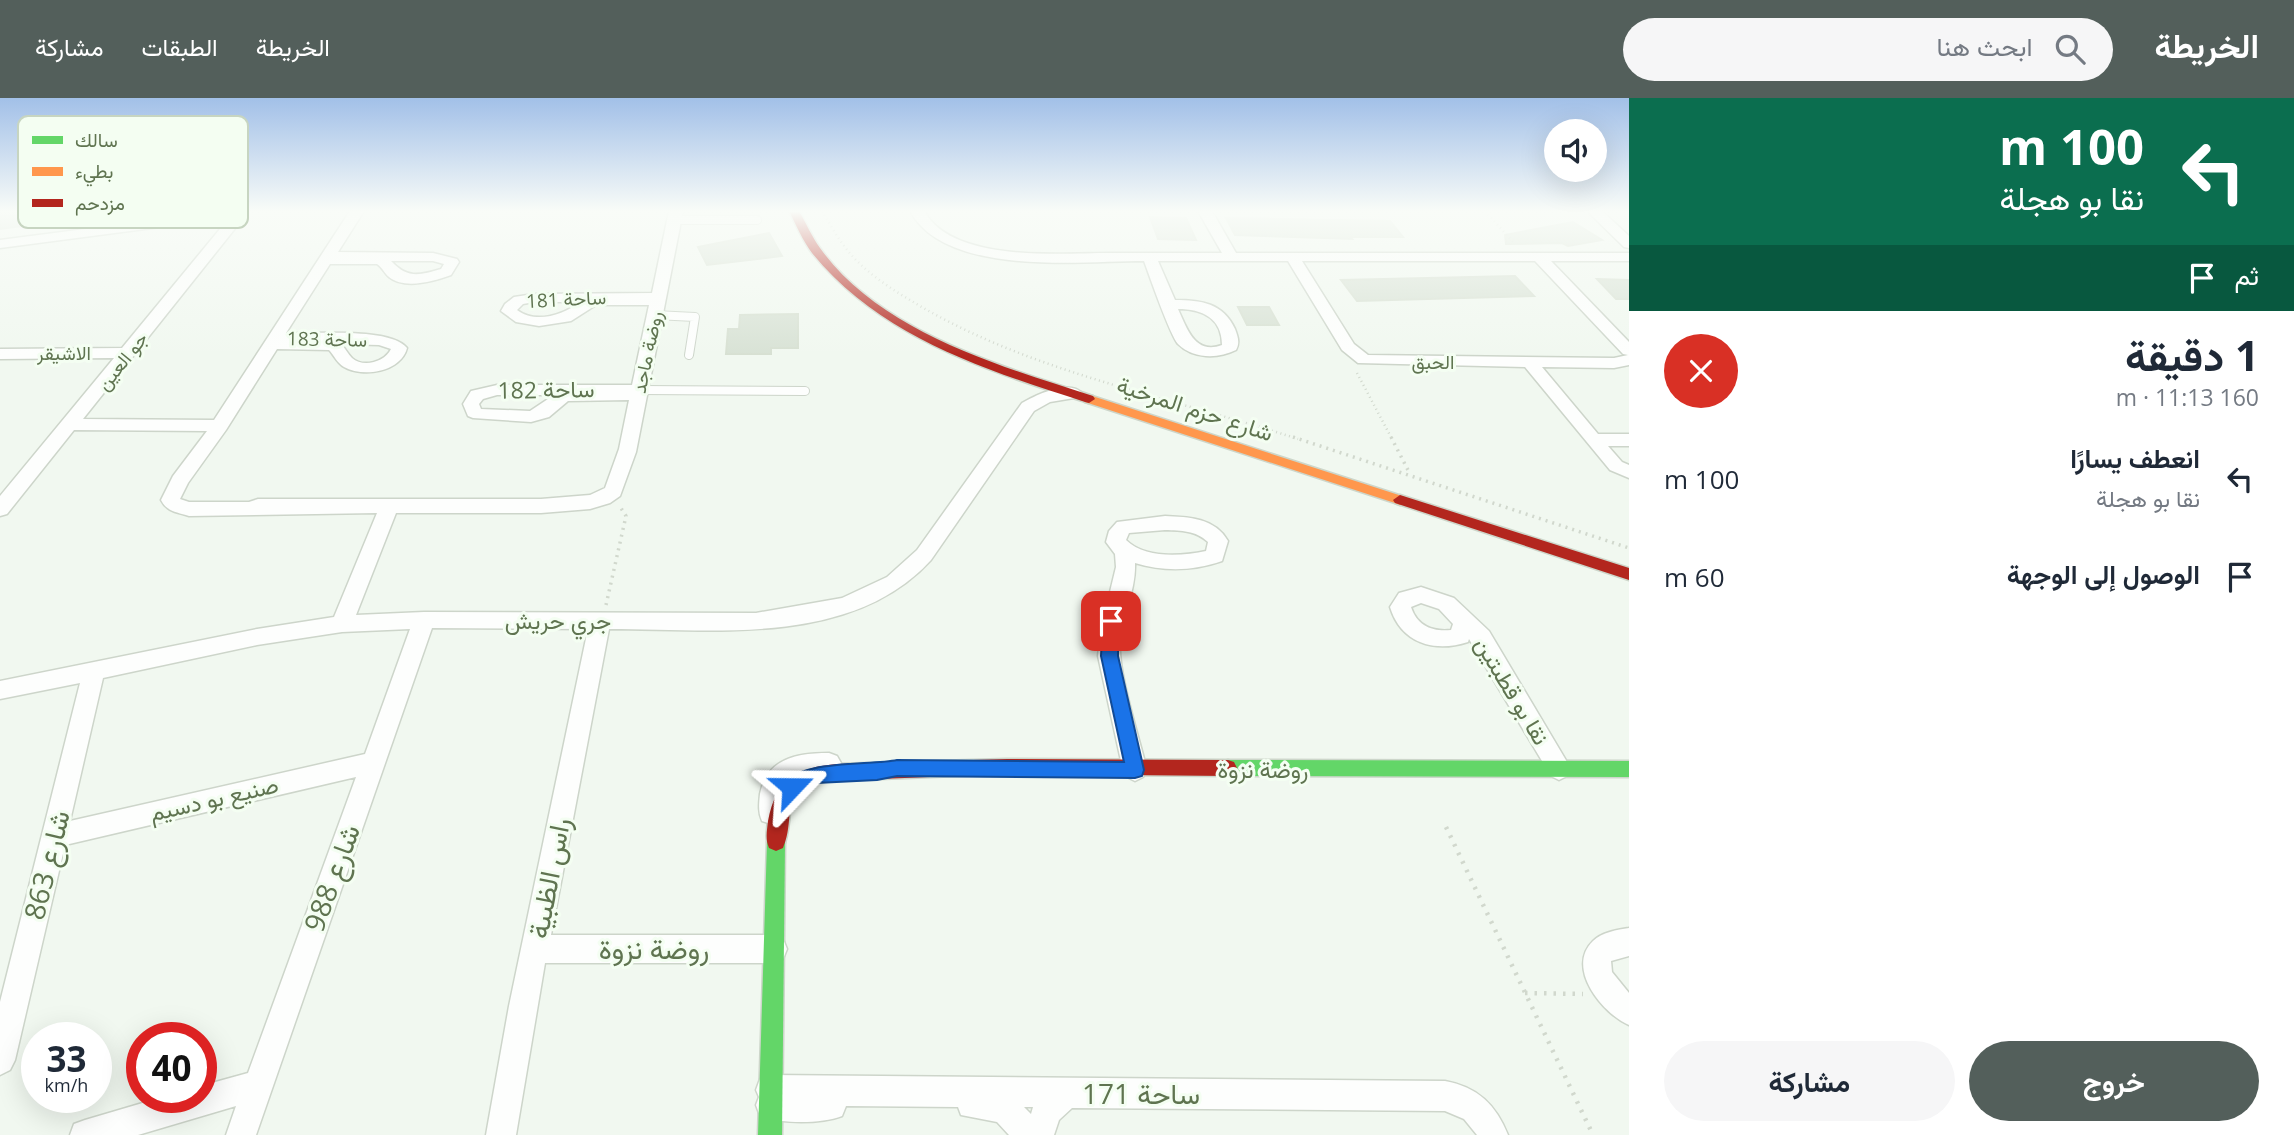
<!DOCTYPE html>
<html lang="ar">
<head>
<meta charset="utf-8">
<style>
	:root { --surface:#fff; --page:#f6f6f7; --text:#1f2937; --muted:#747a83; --accent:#535f5b }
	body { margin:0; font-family:"Open Sans",Vazirmatn,sans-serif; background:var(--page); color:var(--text); direction:rtl; height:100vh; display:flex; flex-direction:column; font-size:26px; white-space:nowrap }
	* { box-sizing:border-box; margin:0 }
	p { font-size:23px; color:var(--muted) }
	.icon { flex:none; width:38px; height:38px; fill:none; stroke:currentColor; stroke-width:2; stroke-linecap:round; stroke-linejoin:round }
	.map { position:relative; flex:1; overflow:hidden; direction:ltr }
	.sheet { display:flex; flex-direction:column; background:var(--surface); width:665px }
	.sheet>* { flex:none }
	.guide { background:#0b6e4f; color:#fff; overflow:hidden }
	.tools { position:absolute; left:1544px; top:21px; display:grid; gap:14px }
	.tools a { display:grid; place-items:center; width:63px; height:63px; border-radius:50%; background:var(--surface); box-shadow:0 7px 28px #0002; font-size:35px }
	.speed { position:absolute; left:21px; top:924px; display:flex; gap:14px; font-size:35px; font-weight:700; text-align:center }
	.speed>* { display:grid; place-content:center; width:91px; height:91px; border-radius:50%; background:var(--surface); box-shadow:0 7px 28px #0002; line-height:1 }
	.speed small { font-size:18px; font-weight:400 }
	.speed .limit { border:10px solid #d22; background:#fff; color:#111 }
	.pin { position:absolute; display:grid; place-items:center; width:60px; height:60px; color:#fff; margin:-30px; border-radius:14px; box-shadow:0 4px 10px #0006 }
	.me { position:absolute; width:77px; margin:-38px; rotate:67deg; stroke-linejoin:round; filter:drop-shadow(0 0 5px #0008) }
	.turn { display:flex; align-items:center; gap:24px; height:147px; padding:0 35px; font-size:32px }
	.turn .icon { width:91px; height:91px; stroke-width:2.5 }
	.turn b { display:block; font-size:49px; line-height:60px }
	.then { display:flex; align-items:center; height:66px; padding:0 35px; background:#0003; gap:14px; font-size:26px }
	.round { display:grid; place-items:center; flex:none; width:74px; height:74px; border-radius:37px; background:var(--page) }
	.summary { display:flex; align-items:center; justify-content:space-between; height:119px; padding:0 35px }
	h1 { font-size:42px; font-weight:700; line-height:52px }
	.button { display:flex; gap:14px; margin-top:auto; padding:14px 35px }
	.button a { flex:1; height:80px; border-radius:42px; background:var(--accent); color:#fff; font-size:28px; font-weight:700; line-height:80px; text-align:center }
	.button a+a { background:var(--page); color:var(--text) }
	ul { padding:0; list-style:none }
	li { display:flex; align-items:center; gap:21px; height:98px; padding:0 35px }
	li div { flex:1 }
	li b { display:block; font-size:26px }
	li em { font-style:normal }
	header { display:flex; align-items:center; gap:42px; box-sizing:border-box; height:98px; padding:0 35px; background:var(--accent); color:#fff }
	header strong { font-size:33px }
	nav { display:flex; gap:38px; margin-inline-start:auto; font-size:24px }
	.search { width:490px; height:63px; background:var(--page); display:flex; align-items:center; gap:18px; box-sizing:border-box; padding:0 24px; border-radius:38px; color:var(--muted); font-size:26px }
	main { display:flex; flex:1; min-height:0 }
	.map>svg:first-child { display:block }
</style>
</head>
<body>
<header>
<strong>الخريطة</strong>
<div class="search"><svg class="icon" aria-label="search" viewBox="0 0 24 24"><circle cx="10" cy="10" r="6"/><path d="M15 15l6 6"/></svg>ابحث هنا</div>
<nav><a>الخريطة</a><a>الطبقات</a><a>مشاركة</a></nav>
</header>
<main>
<section class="sheet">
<div class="guide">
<div class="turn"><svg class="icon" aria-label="left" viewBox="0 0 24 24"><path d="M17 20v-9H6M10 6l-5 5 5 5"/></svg><div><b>100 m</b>نقا بو هجلة</div></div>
<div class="then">ثم<svg class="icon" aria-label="arrive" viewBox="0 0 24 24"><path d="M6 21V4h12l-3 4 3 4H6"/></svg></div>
</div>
<div class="summary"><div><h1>1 دقيقة</h1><p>160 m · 11:13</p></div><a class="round" style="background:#d93025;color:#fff"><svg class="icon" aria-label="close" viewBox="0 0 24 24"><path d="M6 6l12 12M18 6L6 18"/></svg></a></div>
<ul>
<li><svg class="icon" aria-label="left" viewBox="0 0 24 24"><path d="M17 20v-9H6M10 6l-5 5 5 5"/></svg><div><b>انعطف يسارًا</b><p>نقا بو هجلة</p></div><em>100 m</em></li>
<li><svg class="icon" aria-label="arrive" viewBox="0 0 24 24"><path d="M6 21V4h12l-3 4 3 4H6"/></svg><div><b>الوصول إلى الوجهة</b></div><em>60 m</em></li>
</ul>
<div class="button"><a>خروج</a><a>مشاركة</a></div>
</section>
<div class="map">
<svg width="1629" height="1037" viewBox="0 0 1629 1037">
	<rect width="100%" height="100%" fill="#f1f8f0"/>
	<g fill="#d8e2d5" stroke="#d7e0d2" stroke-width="2">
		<path d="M0 113H59V123L0 131Z"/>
		<path d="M1150 119 1186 120 1196 142 1158 141Z"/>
		<path d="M1226 120 1390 123 1403 139H1350L1352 141 1235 137Z"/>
		<path d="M1573 124 1602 142 1568 148 1562 145 1506 146 1505 137Z"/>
		<path d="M769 135 782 158 707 167 698 149Z"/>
		<path d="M1515 178 1534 198 1357 203 1341 182Z"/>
		<path d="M1597 181 1629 182V201H1616Z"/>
		<path d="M1238 209H1269L1279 227H1247Z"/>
		<path d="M798 216V250H771V256H726L728 231H739L740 217Z"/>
	</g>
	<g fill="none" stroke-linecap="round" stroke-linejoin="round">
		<defs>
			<g id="lane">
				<path d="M675 122H757"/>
				<path d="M149 126 154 113"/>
				<path d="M655 217 695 219 689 257"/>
				<path d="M638 292 805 293"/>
			</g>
			<g id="street">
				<path d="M224 113H249L83 321 214 322 350 113H364L338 154 433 155 457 161 459 164 451 177C434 183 405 192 389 179 384 175 383 170 377 166H330L286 235C313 236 391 229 407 250 401 274 363 280 344 269 337 265 334 257 329 252L277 251 226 332 188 385 180 401 189 404H249L258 401H541L590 397 605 390 619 351 629 302 568 303 549 319 531 324 473 320 468 318 463 306 471 293 497 287H632L649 207H596L571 223 539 228 516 224 501 213 505 206 514 199 534 196 652 195 669 113H683L636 354 620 398 610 405 590 411 541 415H396L356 517 424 514 756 515 842 500 887 479 917 452 1022 305C1036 297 1069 281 1082 295L1080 299 1050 304 1034 313 931 462C852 549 715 531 609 531L551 837H773L783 841 787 851 783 861 773 865H545L516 1037H486L509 908 588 531 432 530 256 1037H226L236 1008 138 1037H70L74 1026 85 1022 163 999H201V988L248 975 356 679 65 747 15 962 10 972 0 977V904L80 585 0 601V583L257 531 334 519 377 415 189 418C177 414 167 414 161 402L173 378 207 333 74 332 7 416 0 418V398L114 260 0 261V251L122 250 229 120 0 150V142ZM391 163H433L444 166 441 171C418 178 407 180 391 163ZM534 204H580C563 217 536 226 517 212L523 206ZM341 246 379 247 391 251C385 264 363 270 352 260 348 256 345 250 341 246ZM497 297H554L530 313 481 311 479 306 483 301ZM410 531 365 656 70 723 103 580 257 547 342 534Z"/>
				<path d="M910 113H924C953 165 1059 155 1109 155 1147 155 1184 155 1222 155L1198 113H1212L1236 155H1629V163H1551L1629 244V267L1614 270 1542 269 1598 336H1629V348H1608L1622 364 1629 367V380L1610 372 1525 269 1358 265 1342 252 1288 163H1158L1175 202C1201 202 1223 205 1235 231 1238 239 1240 245 1236 252 1218 261 1193 261 1178 246 1170 237 1150 179 1144 163 1080 163 946 179 910 113ZM1302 163H1535L1623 256 1628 257 1614 260 1368 257 1354 246ZM1178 211C1202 211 1222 220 1222 247 1195 257 1187 231 1178 211Z"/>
				<path d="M1587 113H1602L1629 138V150L1624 149Z"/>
				<path d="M1165 418C1189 419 1215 420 1228 443L1222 463C1193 473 1165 474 1135 465 1136 493 1122 517 1120 545 1118 575 1139 639 1147 672L1143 679 1135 683 1127 679 1123 672 1098 558 1101 531 1116 469 1115 456 1106 444 1109 433 1117 424ZM1165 432C1182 433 1195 432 1208 444L1206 453C1182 458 1145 461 1126 442L1129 435Z"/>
				<path d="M1421 489 1454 500 1489 533 1567 664 1571 671 1567 678 1559 682 1551 678 1469 541 1468 544C1434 555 1401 545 1390 509L1399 495ZM1421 505 1439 511 1453 526 1451 532C1433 534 1417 528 1411 509Z"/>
				<path d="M829 655 837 658 841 665 837 672 793 680 786 688 780 723 771 726 762 723C758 714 759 706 760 696 767 660 797 655 829 655Z"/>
				<path d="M1629 830V858L1611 863 1612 874 1629 895V927C1603 916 1565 870 1593 843 1602 834 1617 832 1629 830Z"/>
				<path d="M771 977 1445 983C1478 989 1496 1007 1508 1037H1477L1464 1021 1445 1013 1072 1010 1059 1022 1054 1037H1009L997 1024 961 1017 958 1009 846 1008 842 1018C821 1026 781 1026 760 1018L756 1007 759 999 756 992 760 981ZM1024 1009H1033L1031 1016Z"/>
			</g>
			<g id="fast">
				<path d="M1228 662 1629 663V679L1228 678 1222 676 1219 670 1222 664Z"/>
				<path d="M776 735 783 738 785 744 782 1037H758L767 744 769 738Z"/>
			</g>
			<path id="slow" d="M1089 297 1405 399 1407 402 1400 407 1395 405 1085 304 1083 301Z"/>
			<g id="jam">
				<path d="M789 113H799C806 125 812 139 820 150 880 234 1000 268 1093 298L1095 301 1089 305 1085 304C986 272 880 239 812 155 803 143 796 127 789 113Z"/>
				<path d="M1400 397 1629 470V482L1395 405 1393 402Z"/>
				<path d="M1007 661 1228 662 1234 664 1237 670 1234 676 1228 678 1007 676 828 683C776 691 797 719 783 750L776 753 769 750C765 741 767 733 768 723 775 682 798 669 837 666Z"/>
			</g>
		</defs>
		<use href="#lane" stroke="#cdd5ca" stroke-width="10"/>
		<use href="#street" stroke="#cdd5ca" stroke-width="3"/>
		<use href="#fast" stroke="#cdd6ca" stroke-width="3"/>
		<use href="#slow" stroke="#cdd6ca" stroke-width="3"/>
		<use href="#jam" stroke="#cdd6ca" stroke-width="3"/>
		<g stroke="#d1d8cd" stroke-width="2.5" stroke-dasharray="1 3.5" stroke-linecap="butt">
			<path d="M822 113C830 126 838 141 848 153 865 174 891 191 915 205 1032 275 1170 299 1298 341"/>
			<path d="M1485 113 1514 145"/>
			<path d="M1357 275 1392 341"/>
		</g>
		<g stroke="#d1d8cd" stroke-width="3.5" stroke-dasharray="2 5" stroke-linecap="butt">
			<path d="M1293 339 1629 450"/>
			<path d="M1391 339 1410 376"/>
			<path d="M606 507 626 418 619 407"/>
		</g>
		<g stroke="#d1d8cd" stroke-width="4.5" stroke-dasharray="2.5 7" stroke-linecap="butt">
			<path d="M1446 729 1593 1037"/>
			<path d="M1525 895 1583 896"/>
		</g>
		<use href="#lane" stroke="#fdfefd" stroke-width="8"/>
		<use href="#street" fill="#fdfefd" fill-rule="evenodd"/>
		<use href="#fast" fill="#63d668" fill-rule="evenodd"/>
		<use href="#slow" fill="#ff974d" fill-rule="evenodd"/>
		<use href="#jam" fill="#b3261e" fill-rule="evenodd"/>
	</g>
	<linearGradient id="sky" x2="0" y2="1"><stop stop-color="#a2c0e8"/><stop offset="0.44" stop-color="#f9fcf8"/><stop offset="1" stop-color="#f9fcf8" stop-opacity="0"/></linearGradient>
	<rect width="1629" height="258" fill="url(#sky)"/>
	<path fill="#1a73e8" stroke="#114b97" stroke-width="2" d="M1111 517 1119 523 1118 558 1144 672 1142 678 1135 680 897 678 877 682 816 685 792 697 785 695 782 689C796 661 869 668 897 662L1124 664 1101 558 1103 523Z"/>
	<g text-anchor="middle" stroke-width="6" stroke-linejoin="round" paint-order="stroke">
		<g font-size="19" fill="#5f7450" stroke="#f4fef2">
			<text transform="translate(566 201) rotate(-3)" y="7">ساحة 181</text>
			<text transform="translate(327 241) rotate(1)" y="7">ساحة 183</text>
			<text transform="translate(647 254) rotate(-78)" y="7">روضة ماجد</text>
			<text x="64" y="262">الاشيقر</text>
			<text transform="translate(122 263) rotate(-51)" y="7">جو العين</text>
			<text x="1433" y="271">الحبق</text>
		</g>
		<g font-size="23" fill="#5f7450" stroke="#f4fef2">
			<text transform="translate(546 292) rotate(-1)" y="8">ساحة 182</text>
			<text transform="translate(1195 311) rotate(18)" y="8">شارع حزم المرخية</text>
			<text x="558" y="531">جري حريش</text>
			<text transform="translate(1512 593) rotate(59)" y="8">نقا بو قطبتين</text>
			<text x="1263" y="680">روضة نزوة</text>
			<text transform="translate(214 701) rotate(-13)" y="8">صنيع بو دسيم</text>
		</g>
		<g font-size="28" fill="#5f7450" stroke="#f4fef2">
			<text transform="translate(47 767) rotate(-76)" y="10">شارع 863</text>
			<text transform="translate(332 780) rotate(-70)" y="10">شارع 988</text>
			<text transform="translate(549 780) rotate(-79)" y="10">راس الظبية</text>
			<text x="654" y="861">روضة نزوة</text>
			<text x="1141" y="1006">ساحة 171</text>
		</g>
	</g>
	<rect x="18" y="18" width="230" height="112" rx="10" fill="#f4fef2" stroke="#c7d5c1" stroke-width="2"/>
	<rect x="32" y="38" width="31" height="8" fill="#63d668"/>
	<rect x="32" y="69" width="31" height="9" fill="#ff974d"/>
	<rect x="32" y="101" width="31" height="8" fill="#b3261e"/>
	<g font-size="19" fill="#5f7450">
		<text x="75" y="49">سالك</text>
		<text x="75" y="80">بطيء</text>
		<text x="75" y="112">مزدحم</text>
	</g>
</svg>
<div class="tools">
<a><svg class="icon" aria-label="sound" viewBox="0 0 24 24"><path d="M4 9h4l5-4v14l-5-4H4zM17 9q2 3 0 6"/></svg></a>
</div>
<div class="speed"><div>33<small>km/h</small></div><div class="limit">40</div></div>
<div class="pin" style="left:1111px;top:523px;background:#d93025"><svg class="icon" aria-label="arrive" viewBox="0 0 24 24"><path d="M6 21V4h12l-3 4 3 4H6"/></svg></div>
<svg class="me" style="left:792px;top:689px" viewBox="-20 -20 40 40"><path d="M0-17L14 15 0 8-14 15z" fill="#1a73e8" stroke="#fff" stroke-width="4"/></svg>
</div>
</main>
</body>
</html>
